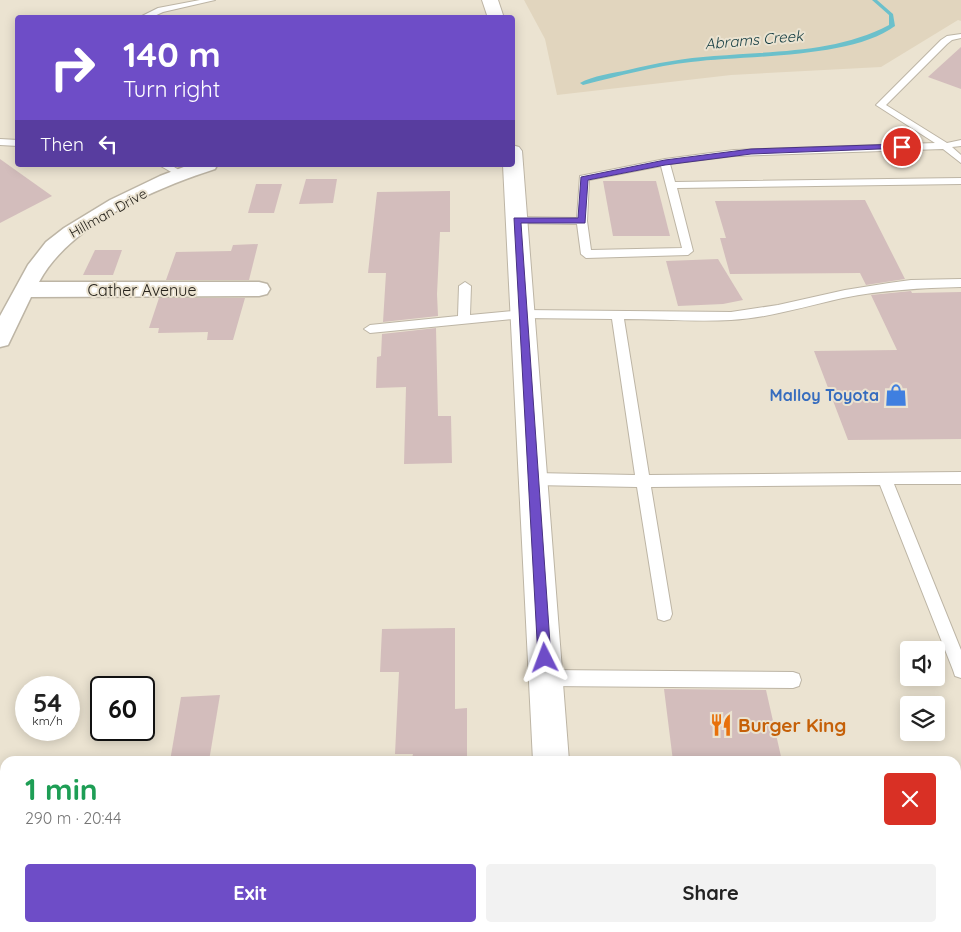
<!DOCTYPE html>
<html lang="en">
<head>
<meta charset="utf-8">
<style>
	:root { --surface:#fff; --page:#f2f2f2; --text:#222; --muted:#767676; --accent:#6e4dc7 }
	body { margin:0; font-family:Quicksand,sans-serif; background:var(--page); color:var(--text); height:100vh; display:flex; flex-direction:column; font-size:19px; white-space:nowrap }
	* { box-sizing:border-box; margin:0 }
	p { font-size:16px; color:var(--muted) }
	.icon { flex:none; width:28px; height:28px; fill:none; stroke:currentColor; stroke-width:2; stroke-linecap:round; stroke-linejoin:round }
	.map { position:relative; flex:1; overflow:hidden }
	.details { position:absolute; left:0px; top:756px; width:961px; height:176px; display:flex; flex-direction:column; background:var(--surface); border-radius:15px 15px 0 0; box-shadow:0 2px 12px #0003 }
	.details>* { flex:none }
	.top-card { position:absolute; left:15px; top:15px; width:500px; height:152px; border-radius:5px; box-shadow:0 2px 12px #0003; background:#6e4dc7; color:#fff; overflow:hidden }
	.tools { position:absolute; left:900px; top:641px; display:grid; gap:10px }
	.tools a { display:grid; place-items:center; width:45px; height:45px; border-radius:5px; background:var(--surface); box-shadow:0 2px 12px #0003; font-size:25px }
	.speed { position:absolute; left:15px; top:676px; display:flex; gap:10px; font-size:25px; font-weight:700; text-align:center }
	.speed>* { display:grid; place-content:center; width:65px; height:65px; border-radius:50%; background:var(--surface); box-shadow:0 2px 12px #0003; line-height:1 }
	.speed small { font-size:12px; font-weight:400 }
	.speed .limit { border:2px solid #111; border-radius:8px; background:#fff; color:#111 }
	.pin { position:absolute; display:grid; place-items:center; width:42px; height:42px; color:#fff; margin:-21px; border:2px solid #fff; border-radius:50%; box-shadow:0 1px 5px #0007 }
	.me { position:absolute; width:55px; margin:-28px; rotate:357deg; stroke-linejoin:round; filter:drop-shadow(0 0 4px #0008) }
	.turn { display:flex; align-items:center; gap:18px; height:105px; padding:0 25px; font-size:22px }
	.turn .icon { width:65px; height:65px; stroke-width:2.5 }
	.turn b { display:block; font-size:35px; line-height:42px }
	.then { display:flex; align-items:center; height:48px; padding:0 25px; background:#0003; gap:10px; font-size:19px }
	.round { display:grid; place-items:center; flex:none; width:52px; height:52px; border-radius:5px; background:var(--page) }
	.headline { display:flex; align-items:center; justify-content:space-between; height:85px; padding:0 25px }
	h1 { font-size:30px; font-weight:700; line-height:38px; color:#1e9e55 }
	.primary-button { display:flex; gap:10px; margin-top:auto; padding:10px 25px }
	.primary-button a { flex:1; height:58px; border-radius:5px; background:var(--accent); color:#fff; font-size:20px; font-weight:700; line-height:58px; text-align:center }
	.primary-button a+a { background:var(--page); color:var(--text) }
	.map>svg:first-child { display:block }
</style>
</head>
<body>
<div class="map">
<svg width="961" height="932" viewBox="0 0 961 932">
	<rect width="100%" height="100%" fill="#ebe3d1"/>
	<path fill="#e1d5be" d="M524 0H961V21L958 20 881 67 731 75 557 95 545 39Z"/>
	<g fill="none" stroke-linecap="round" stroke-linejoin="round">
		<path fill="#6bc0cb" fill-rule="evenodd" d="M872 0H877L893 14 895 26C851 59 745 55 691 62 654 66 619 76 583 85L580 83C592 76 614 73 628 70 656 63 685 58 714 56 773 51 836 53 889 25V15Z"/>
	</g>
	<g fill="#d3bdbc">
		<path d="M961 47V89L928 77Z"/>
		<path d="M0 159 52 196 0 223Z"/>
		<path d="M306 179H337L333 203 299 204Z"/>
		<path d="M603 181H656L670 236H613Z"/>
		<path d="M256 184H282L274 213H248Z"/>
		<path d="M450 191V232H440L437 294 438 316 383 322 386 273H368L377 192Z"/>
		<path d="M865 200 905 279 866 285 860 273 730 274 720 238H726L715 201Z"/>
		<path d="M258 244 249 280H166L176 252 231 251 233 245Z"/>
		<path d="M95 250H122L113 275H83Z"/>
		<path d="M718 259 743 300 723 304 678 306 666 261Z"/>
		<path d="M911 291 912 293 961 292V439L848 440 814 351 897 350 871 295Z"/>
		<path d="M159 298H245L233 340H207L208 332 158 333 159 328H149Z"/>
		<path d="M436 328 438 416H451L452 463 404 464 406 387 376 388 377 357 381 356 382 334Z"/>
		<path d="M455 628V709L467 708V757L412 758 413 754H395L399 672H380L382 629Z"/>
		<path d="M664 689 766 690 782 761H673Z"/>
		<path d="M220 695 209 761H170L181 697Z"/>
	</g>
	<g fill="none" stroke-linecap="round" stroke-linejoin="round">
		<defs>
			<g id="service">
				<path d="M200 0H215L163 12 150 18H138L158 8Z"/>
				<path d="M961 34V38L952 40 947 44 886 105 947 143 961 140V146L952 147 961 155V163L943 149 734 156 670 164 675 182 961 178V184L677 188 693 251 688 255 586 258 581 254 577 224 517 223 512 220 517 217 577 218 580 176 665 159 734 150 935 143 876 105 941 40 947 36ZM661 166 682 248 591 250 587 221 589 180Z"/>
				<path d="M0 139 18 140V146L0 145Z"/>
				<path d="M159 165H171L185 174 180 177Z"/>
				<path d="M961 279V287C921 288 882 290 843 298 806 306 769 318 731 320 695 322 659 319 624 319L649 475 961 472V484H894L961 650V678L955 676 953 670 880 485 651 487 672 614 670 619 664 621 658 619 637 487 534 485 529 483 527 479 529 475 534 473 635 475 612 319 523 318 370 333 364 329 370 325 458 316 459 286 465 282 471 286 470 315 523 310 731 312 778 305 845 290 889 283 911 280Z"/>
				<path d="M546 670 793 672 799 674 801 680 799 686 793 688 546 686 540 684 538 678 540 672Z"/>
				<path d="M191 928H222L220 932H189Z"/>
				<path d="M315 928H335L336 932H316Z"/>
			</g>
			<path id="minor" d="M189 165H217L215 169C156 188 69 225 39 282H259L267 284 270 289 267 294 259 296 31 297 8 345 0 347V316L28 265 46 242 64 228 110 200 160 176Z"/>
			<g id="primary">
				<path d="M482 0H498L504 18H488Z"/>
				<path d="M512 145 519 147 522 151 569 761H533L503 165H512Z"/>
				<rect x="542" y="928" width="40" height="4"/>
			</g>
		</defs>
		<use href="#service" stroke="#bdb5a5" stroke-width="2"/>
		<use href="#minor" stroke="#bdb5a5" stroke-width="3"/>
		<use href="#primary" stroke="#bdb5a5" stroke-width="2"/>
		<use href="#service" fill="#fff" fill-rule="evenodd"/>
		<use href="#minor" fill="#fff" fill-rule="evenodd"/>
		<use href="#primary" fill="#fff" fill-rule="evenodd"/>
	</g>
	<path fill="#6e4dc7" stroke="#483281" d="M902 144 905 145V148L751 154 665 165 588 180 585 223H521L551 658 550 663 545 665 540 663 538 658 514 218H578L581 177 665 160 751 149Z"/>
	<defs>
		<symbol id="shop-bare" viewBox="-9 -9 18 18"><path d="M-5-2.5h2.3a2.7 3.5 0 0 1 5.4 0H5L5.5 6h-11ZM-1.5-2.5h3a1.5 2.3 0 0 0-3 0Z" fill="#3f7fe0" stroke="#ebe3d1" stroke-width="2.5" paint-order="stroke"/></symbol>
		<symbol id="restaurant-bare" viewBox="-9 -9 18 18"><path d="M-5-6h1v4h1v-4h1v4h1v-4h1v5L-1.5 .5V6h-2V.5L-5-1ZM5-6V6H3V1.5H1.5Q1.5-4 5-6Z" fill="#e8710a" stroke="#ebe3d1" stroke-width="2.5" paint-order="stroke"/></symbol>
	</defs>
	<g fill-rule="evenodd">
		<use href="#shop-bare" x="880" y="379" width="32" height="32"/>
		<use href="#restaurant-bare" x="705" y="709" width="32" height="32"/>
	</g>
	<g text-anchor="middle" stroke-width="4" stroke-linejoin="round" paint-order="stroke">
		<g font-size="14" fill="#27241d" stroke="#ebe3d1">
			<text transform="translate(108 213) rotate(-29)" y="5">Hillman Drive</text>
		</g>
		<g font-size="15" font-style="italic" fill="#123b40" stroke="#ebe3d1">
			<text transform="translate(754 40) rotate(-5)" y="5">Abrams Creek</text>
		</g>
		<g font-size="16" fill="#27241d" stroke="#ebe3d1">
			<text x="142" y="296">Cather Avenue</text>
		</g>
		<g font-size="16" font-weight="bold" fill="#366cbe" stroke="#ebe3d1" text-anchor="end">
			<text x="879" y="401">Malloy Toyota</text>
		</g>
		<g font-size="19" font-weight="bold" fill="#c56008" stroke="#ebe3d1" text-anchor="start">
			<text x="738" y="732">Burger King</text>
		</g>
	</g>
</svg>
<div class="tools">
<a><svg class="icon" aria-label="sound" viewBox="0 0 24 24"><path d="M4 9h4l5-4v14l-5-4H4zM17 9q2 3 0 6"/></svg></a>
<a><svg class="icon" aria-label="layers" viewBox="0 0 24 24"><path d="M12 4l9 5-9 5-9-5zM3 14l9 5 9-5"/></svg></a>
</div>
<div class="speed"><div>54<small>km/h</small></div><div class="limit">60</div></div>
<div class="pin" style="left:902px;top:147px;background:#d93025"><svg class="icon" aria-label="arrive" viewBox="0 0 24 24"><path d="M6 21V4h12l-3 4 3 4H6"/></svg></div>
<svg class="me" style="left:545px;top:658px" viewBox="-20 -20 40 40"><path d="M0-17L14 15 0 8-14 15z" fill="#6e4dc7" stroke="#fff" stroke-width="4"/></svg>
<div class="top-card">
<div class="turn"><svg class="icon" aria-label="right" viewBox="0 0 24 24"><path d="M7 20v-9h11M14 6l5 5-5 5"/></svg><div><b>140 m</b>Turn right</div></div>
<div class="then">Then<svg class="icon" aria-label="left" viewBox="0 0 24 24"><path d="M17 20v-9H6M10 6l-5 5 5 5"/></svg></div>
</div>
<section class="details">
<div class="headline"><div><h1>1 min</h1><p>290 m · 20:44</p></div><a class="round" style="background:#d93025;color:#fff"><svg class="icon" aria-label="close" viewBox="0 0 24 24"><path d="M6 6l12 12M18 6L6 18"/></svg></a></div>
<div class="primary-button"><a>Exit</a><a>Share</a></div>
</section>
</div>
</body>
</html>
